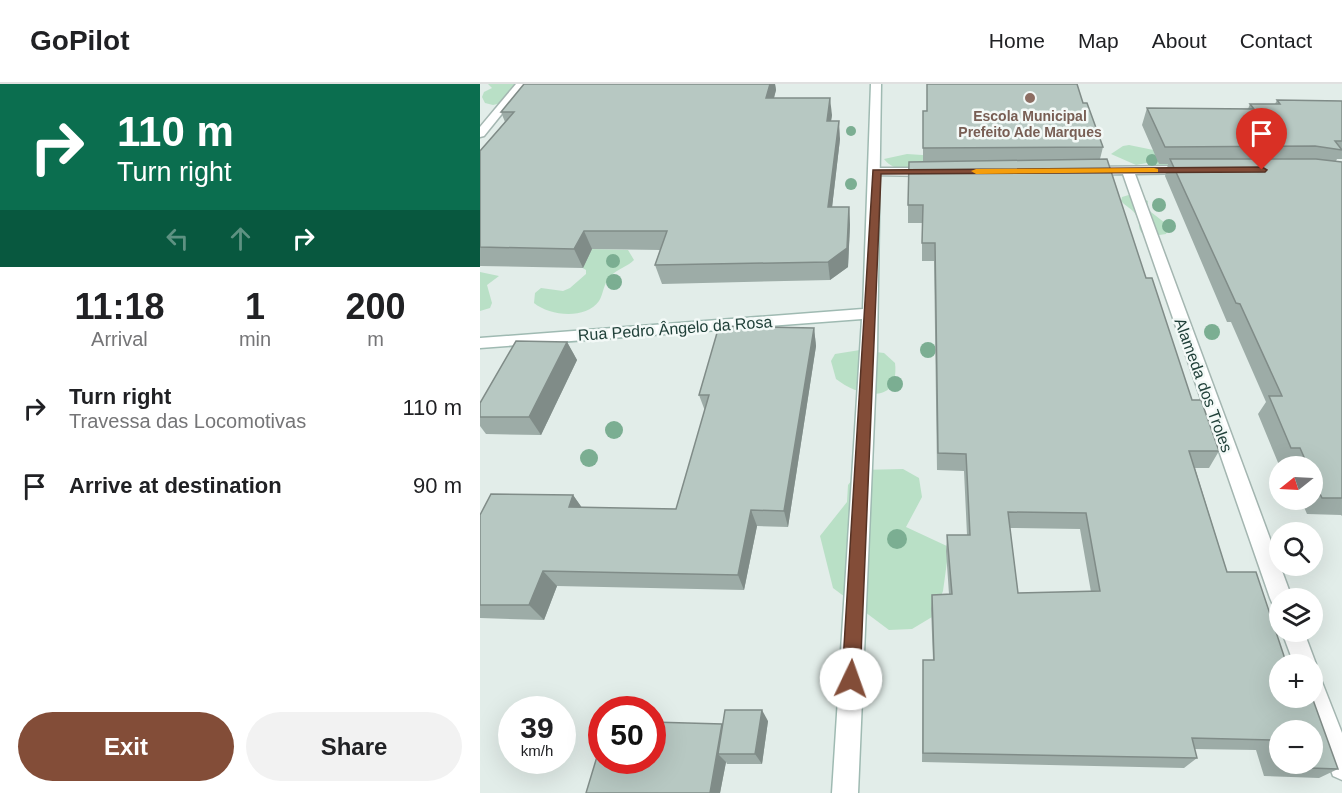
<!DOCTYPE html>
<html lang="en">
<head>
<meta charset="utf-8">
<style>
	:root { --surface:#fff; --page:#f2f2f2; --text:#202124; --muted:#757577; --line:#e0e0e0; --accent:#834d38 }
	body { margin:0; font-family:Helvetica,sans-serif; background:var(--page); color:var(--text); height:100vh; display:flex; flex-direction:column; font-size:22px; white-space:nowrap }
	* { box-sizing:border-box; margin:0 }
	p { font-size:20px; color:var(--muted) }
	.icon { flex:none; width:33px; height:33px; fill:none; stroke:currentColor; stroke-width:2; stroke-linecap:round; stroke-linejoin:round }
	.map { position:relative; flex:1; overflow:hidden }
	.side { display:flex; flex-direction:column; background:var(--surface); width:480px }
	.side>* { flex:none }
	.banner { background:#0b6e4f; color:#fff; overflow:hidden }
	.needle { width:39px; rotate:252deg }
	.fabs { position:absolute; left:789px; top:372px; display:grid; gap:12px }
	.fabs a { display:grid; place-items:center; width:54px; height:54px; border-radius:50%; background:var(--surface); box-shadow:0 6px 24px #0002; font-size:30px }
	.speed { position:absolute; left:18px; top:612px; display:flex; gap:12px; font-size:30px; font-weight:700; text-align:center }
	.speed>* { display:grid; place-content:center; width:78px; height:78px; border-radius:50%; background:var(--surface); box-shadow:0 6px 24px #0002; line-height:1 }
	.speed small { font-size:15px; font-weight:400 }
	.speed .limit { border:9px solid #d22; background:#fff; color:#111 }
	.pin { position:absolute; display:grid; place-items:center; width:51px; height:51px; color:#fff; margin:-62px -26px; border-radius:50% 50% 50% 0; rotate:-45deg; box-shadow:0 0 6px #0007 }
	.pin .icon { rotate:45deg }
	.me { position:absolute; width:66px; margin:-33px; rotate:3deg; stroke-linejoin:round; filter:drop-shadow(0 0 4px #0008) }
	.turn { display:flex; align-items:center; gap:21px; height:126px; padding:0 18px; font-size:27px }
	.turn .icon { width:78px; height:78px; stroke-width:2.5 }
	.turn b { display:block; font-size:42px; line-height:51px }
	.lanes { display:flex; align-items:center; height:57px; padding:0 18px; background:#0003; justify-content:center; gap:30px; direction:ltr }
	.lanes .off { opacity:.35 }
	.eta { display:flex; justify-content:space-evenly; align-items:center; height:102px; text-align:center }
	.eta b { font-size:36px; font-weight:700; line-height:42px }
	.primary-button { display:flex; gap:12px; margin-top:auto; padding:12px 18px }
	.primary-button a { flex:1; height:69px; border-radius:36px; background:var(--accent); color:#fff; font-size:24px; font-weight:700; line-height:69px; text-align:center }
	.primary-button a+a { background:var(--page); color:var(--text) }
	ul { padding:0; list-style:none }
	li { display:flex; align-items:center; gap:18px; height:78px; padding:0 18px }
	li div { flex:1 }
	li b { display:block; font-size:22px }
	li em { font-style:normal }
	header { display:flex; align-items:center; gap:36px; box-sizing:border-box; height:84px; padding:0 30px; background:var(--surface); border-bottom:2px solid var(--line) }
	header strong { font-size:28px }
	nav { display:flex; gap:33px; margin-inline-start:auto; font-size:21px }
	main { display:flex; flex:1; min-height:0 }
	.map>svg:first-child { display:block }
</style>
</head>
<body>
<header>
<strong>GoPilot</strong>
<nav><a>Home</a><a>Map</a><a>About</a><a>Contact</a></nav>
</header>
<main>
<section class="side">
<div class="banner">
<div class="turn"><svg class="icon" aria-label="right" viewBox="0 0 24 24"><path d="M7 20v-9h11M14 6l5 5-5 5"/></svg><div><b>110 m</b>Turn right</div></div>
<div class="lanes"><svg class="icon off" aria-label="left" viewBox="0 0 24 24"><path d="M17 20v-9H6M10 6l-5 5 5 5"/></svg><svg class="icon off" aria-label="ahead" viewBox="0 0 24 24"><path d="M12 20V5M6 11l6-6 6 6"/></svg><svg class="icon" aria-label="right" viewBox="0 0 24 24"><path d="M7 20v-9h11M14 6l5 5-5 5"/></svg></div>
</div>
<div class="eta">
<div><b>11:18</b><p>Arrival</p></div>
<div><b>1</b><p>min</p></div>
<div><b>200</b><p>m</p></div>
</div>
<ul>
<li><svg class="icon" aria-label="right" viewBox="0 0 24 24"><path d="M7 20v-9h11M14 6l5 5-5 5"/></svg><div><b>Turn right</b><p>Travessa das Locomotivas</p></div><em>110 m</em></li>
<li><svg class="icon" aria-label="arrive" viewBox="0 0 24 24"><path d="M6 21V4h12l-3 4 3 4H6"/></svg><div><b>Arrive at destination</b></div><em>90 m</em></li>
</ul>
<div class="primary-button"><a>Exit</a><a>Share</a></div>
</section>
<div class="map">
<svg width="862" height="709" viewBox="0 0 862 709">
	<rect width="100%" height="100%" fill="#e2ede9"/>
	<g fill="#b9e0c6">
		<path d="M8 0H102L13 21 5 19 2 13 4 8 12 4Z"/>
		<path d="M649 61 693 70 688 83 667 79 656 81 631 70 643 62Z"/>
		<path d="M427 70 457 72C441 80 419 94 404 75Z"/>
		<path d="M652 110 668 117 667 125 689 142 686 150 666 153C655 144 662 140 656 131 653 125 645 122 641 117L642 113Z"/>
		<path d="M112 165 148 166 154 176C147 183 137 185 131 192 123 199 124 209 119 217 105 236 70 232 54 219L55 209 61 204 83 207 90 204 106 190V186L101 183Z"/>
		<path d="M0 188 19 192 7 201 12 219 10 224 0 227Z"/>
		<path d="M380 266 404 269 415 279C420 322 379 313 356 295L351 277 355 270Z"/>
		<path d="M423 385 439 394 442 413 426 443 469 463 463 507 452 533 432 545 409 546 353 504 340 452 367 418 368 401 380 386Z"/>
	</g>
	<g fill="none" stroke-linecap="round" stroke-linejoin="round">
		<defs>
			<g id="street">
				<path d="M36 0H46L4 52 0 53V43Z"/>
				<path d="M709 82 715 86 713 89 655 90 812 514H800V523L793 521 790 514 643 90 608 91 602 87 608 83Z"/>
				<path d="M396 84H451L457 88 451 92 392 91V85Z"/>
				<path d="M802 548H824L836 580 833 588 832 580H814Z"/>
				<path d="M832 589 840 593 862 649V696L853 692 825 614H832Z"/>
			</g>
			<path id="secondary" d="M391 0H401L397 266 378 709H352L382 235 0 264V254L383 225Z"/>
		</defs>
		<use href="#street" stroke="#a4b6b1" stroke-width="3"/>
		<use href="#secondary" stroke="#9fbab2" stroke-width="3"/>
		<use href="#street" fill="#fff" fill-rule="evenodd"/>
		<use href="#secondary" fill="#fff" fill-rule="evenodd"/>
	</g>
	<g fill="#7bae92">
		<circle cx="371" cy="47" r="5"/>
		<circle cx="672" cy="76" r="6"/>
		<circle cx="371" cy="100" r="6"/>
		<circle cx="679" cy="121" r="7"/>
		<circle cx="689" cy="142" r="7"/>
		<circle cx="133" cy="177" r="7"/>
		<circle cx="134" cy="198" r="8"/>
		<circle cx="732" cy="248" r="8"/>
		<circle cx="448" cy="266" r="8"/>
		<circle cx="415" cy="300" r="8"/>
		<circle cx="134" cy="346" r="9"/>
		<circle cx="109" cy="374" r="9"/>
		<circle cx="417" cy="455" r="10"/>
	</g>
	<g fill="#9daca7" fill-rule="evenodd">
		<path d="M44 0H295L296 6 294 14 352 31 351 37 360 55 352 123H369L370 141 368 183 350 196 182 200 175 181 180 166 112 165 103 184 0 182V67L25 38 21 28Z"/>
		<path d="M797 16 862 17V75H857L856 77 862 78V432L861 431 827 430 821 416H832V382H807L799 381 778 330 786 318 751 238H747L685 92 688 80H679L662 41 667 24 768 25 770 20H795Z"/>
		<path d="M603 19 623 63 620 75 712 316 739 367 729 384H715L747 488 805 575 858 685 839 694 784 692 776 666 714 665 717 674 704 684 442 678 443 588 453 576 451 525 452 511 469 510 466 467 467 451H487L484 387 457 386 454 177H442V139H428V121L443 77V27ZM530 444 600 445 611 508 538 509Z"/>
		<path d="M334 244 336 262 308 443 277 442 264 506 77 502 64 536 0 534V431L93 411 102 424 196 425 225 327 219 311Z"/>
		<path d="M87 258 97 276 61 351 6 350 0 342V319Z"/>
		<path d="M288 637 282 680H247L246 678 240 709H106L242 640Z"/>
	</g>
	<g fill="#808c88">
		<path d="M290 0H295L296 6 289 32 286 14Z"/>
		<path d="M350 14 352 31 348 55 347 37Z"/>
		<path d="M359 37 360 55 350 141 348 123Z"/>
		<path d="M369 123 370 141 368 183 350 196 348 178Z"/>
		<path d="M104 147 112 165 103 184 94 165Z"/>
		<path d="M334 244 336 262 308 443 304 427Z"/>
		<path d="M87 258 97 276 61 351 49 333Z"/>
		<path d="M93 411 105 428 89 423Z"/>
		<path d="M271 426 277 442 264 506 258 491Z"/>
		<path d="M63 487 77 502 64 536 49 521Z"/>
		<path d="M282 626 288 637 282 680 275 670Z"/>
		<path d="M242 640 238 670 246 678 240 709H230Z"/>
	</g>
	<g fill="#b7c8c2" stroke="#808c88" stroke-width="1.5" fill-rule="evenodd">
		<path d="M44 0H290L286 14H350L347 37H359L348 123H369L367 164 348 178 175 181 187 147H104L94 165 0 163V67L34 28H21Z"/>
		<path d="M447 0H597L603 19H607L623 63 443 64V27H447Z"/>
		<path d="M797 16 862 17V57H855L862 66 835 62 685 63 667 24 774 25 770 20H800Z"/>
		<path d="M627 75 666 194H672L712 316H721L739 367H709L747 488H776L805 575H819L821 580H800V614L832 613 858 685 801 683 800 680H832V646H800V679L792 656 712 654 717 674 443 669V576H454L452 511 472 510 467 451H490L486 370 458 369 455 159H442L443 121H428L429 78ZM528 428 606 429 620 507 538 509Z"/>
		<path d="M690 75H836L862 78V414H842L832 393V382H828L820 364H811L789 312H802L760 220 756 219Z"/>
		<path d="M239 242 334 244 304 427 271 426 258 491 63 487 49 521H0V431L11 410 93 411 89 423 196 425 229 311H219Z"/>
		<path d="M36 257 87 258 49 333H0V319Z"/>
		<path d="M245 626H282L275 670H238Z"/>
		<path d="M172 638 242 640 230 709H106L122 656V676H172Z"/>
	</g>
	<path fill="#834d38" stroke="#553224" stroke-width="1.5" d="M782 83 787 86 785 88 401 90 380 595 377 601 371 603 365 601 362 595 393 86Z"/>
	<path fill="#f59e0b" d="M674 84 678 85V88L496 90 491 87 496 85Z"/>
	<circle fill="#8d6e63" stroke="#f3f9f7" stroke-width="2" cx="550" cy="14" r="6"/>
	<g text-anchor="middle" stroke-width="5" stroke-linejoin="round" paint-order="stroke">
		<g font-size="14" font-weight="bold" fill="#785e54" stroke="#f3f9f7">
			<text x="550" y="37">Escola Municipal<tspan x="550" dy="16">Prefeito Ade Marques</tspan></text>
		</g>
		<g font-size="16" fill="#204039" stroke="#f3f9f7">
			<text transform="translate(195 244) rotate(-4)" y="6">Rua Pedro Ângelo da Rosa</text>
			<text transform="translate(724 301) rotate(70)" y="6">Alameda dos Troles</text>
		</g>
	</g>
</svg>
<div class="fabs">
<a><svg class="needle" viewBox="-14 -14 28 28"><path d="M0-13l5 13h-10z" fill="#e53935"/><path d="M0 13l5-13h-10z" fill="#757577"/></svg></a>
<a><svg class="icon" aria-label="search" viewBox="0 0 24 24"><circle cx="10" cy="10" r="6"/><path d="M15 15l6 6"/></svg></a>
<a><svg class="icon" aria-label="layers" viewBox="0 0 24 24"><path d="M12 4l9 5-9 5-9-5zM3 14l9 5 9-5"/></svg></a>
<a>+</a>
<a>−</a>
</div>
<div class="speed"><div>39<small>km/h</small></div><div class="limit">50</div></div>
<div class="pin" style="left:782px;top:86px;background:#d93025"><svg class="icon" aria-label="arrive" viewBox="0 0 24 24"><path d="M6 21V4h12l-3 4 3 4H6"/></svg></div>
<svg class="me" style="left:371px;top:595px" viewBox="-20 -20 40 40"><circle r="19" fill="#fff"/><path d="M0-13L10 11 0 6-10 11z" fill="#834d38"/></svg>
</div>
</main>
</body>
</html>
